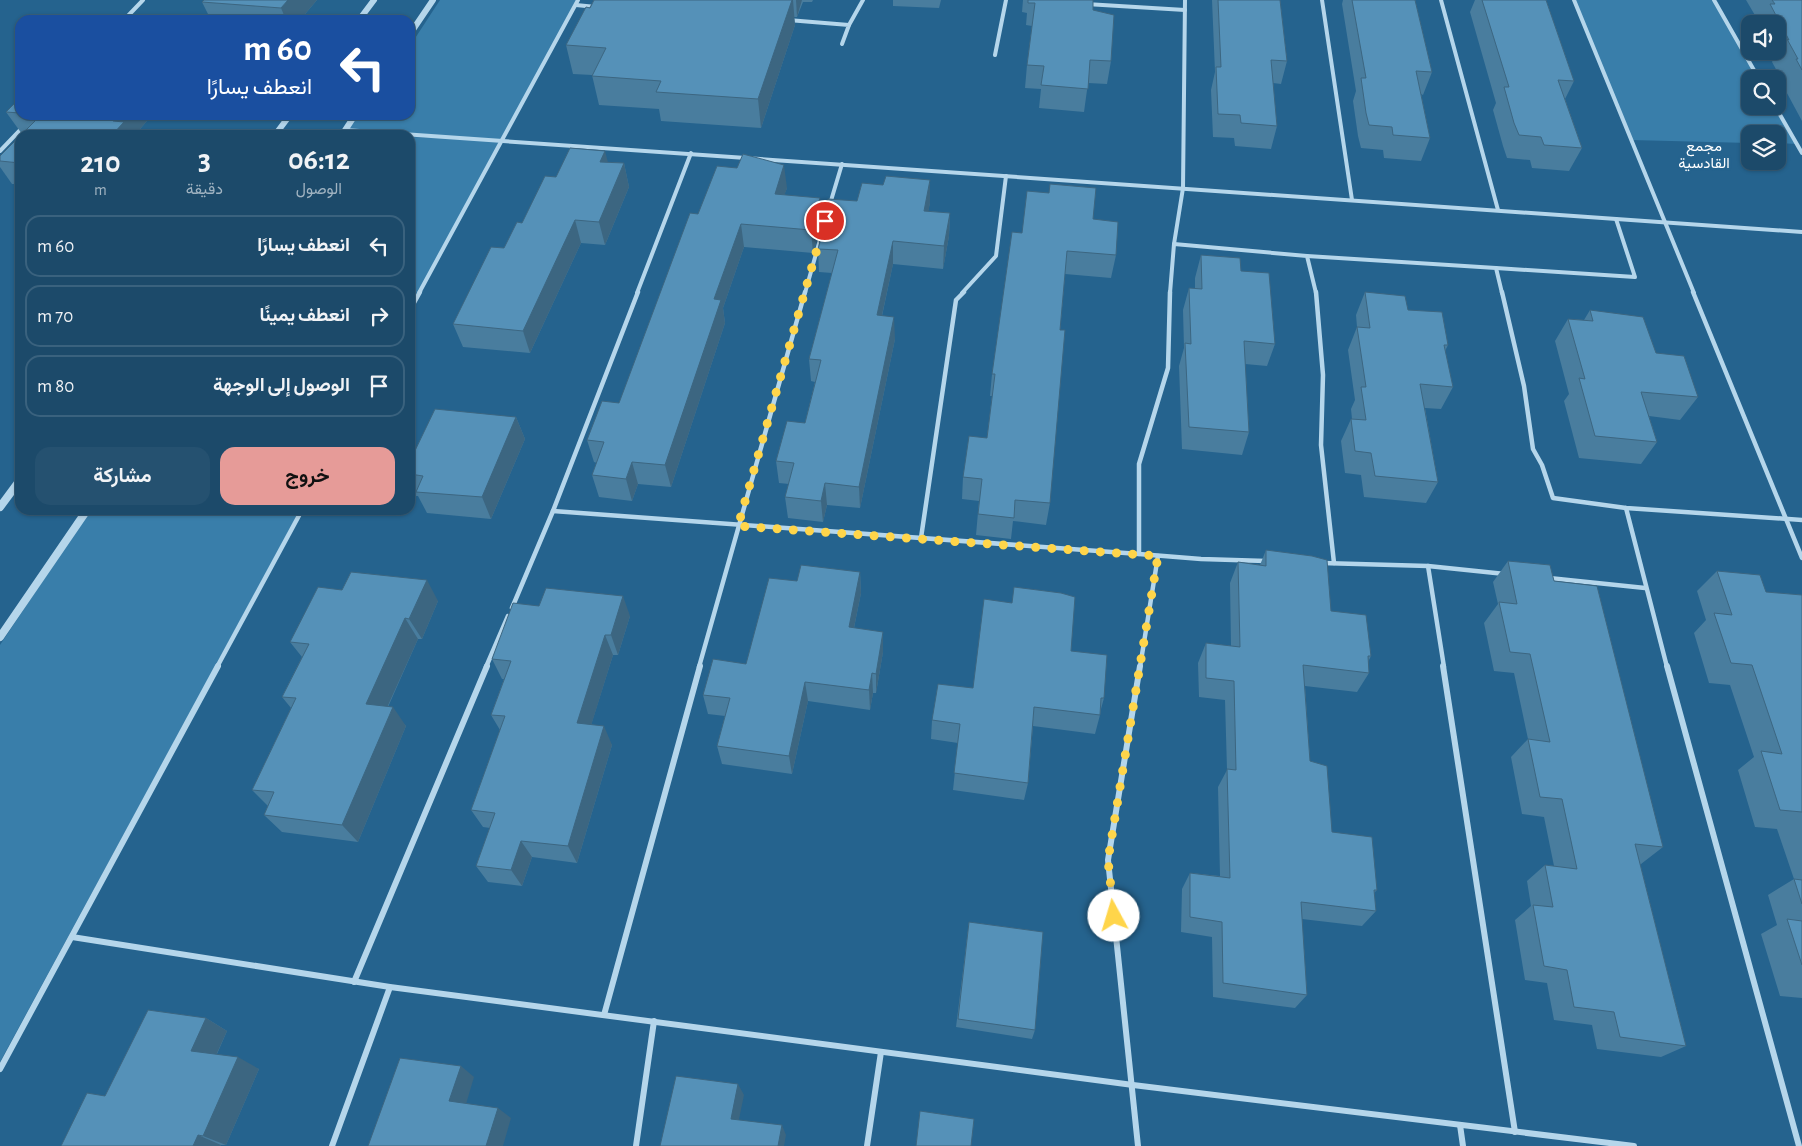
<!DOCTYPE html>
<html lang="ar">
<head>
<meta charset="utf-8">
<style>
	:root { --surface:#1c4a6a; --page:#255170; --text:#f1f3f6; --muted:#a0b3c1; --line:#3a627e; --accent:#e69b98 }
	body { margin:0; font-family:"Alegreya Sans",Vazirmatn,sans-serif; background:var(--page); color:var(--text); direction:rtl; height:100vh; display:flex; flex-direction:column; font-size:19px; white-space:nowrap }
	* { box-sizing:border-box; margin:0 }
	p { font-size:16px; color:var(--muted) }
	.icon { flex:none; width:28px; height:28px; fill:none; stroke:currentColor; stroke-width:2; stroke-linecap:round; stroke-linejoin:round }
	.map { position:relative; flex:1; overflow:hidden; direction:ltr }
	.details { position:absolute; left:15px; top:130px; width:400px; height:385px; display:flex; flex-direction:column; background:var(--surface); border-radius:15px; box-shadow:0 1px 4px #0004,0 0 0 1px var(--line); direction:rtl }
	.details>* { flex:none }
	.banner { position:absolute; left:15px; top:15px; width:400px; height:105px; border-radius:15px; box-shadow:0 1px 4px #0004,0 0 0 1px var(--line); direction:rtl; background:#1a4fa0; color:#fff; overflow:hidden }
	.buttons { position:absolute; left:1741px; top:15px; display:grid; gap:10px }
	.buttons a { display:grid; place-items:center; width:45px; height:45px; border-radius:10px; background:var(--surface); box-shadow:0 1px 4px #0004,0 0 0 1px var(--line); font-size:25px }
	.pin { position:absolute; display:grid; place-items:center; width:42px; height:42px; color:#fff; margin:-21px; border:2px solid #fff; border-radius:50%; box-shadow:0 1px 5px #0007 }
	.me { position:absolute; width:55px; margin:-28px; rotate:354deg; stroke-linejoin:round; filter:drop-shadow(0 0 4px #0008) }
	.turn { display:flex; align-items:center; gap:18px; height:105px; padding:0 20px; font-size:22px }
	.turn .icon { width:65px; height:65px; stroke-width:2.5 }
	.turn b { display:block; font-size:35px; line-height:42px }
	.eta { display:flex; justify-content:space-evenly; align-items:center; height:85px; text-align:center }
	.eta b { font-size:30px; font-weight:700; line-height:35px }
	.button { display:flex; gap:10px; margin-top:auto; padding:10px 20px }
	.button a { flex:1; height:58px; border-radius:15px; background:var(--accent); color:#111; font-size:20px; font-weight:700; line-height:58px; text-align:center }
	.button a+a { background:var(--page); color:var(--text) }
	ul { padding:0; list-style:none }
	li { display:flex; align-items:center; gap:15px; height:62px; margin:0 10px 8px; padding:0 10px; border:2px solid var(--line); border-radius:15px }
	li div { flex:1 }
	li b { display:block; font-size:19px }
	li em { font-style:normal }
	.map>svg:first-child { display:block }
</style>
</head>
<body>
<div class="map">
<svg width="1802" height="1146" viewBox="0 0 1802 1146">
	<rect width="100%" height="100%" fill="#25638e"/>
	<g fill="#397eaa">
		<path d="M440 0H577L410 309V137L481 139 345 130 359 115H410V46Z"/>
		<path d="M1574 0H1714L1759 79H1750V106H1775L1797 144 1778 143V134H1750V143L1631 140Z"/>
		<path d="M90 510H300L0 1062V645Z"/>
	</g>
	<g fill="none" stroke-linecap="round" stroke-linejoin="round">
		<g stroke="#b5d6eb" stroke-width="4">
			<path d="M1322 0 1352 200"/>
			<path d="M1441 0 1498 210"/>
			<path d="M1574 0 1694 293"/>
			<path d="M1714 0 1759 79"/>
			<path d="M1086 4 1185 10"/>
			<path d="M576 5 596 7"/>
			<path d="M124 20 143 0"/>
			<path d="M788 20 849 25 842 44"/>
			<path d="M849 25 863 0"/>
			<path d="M995 55 1006 0"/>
			<path d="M1775 106 1802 153"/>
			<path d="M345 130 1802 232"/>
			<path d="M0 151 24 126"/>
			<path d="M830 204 842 164"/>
			<path d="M1174 244 1183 188 1185 0"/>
			<path d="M1307 256 1496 268 1502 293"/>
			<path d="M1496 268 1635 277 1616 219"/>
			<path d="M419 293 578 0"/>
			<path d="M637 293 691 153"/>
			<path d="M805 293 821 236"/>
			<path d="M962 293 996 256 1006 176"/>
			<path d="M1170 293 1174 244 1307 256 1316 293"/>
		</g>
		<g stroke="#b5d6eb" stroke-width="4.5">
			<path d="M1170 292 1168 368 1139 464V554L1201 559 1266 561"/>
			<path d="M1316 292 1323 375 1321 445 1334 563"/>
			<path d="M1502 292 1524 386 1533 449 1542 465 1553 498 1626 508 1802 520"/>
			<path d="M1693 292 1802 558"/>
			<path d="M410 310 420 292"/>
			<path d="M1626 508 1667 667"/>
			<path d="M553 511 1139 554"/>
			<path d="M921 538 956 300 964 292"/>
			<path d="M1322 563 1428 566 1505 574"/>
			<path d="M1428 566 1444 667"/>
			<path d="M1549 578 1645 588"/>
			<path d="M512 608 553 511 638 292"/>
			<path d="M217 667 302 510"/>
			<path d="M486 667 508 616"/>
			<path d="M699 667 805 292"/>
			<path d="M1140 667 1158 556"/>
		</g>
		<g stroke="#b5d6eb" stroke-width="6">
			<path d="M1443 666 1515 1132"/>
			<path d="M1667 666 1799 1146"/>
			<path d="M72 937 390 987 1133 1085 1634 1146"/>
			<path d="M354 982 487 666"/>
			<path d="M604 1015 700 666"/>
			<path d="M0 1069 218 666"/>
			<path d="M1460 1125 1463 1146"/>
			<path d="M332 1146 390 987"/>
			<path d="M636 1146 654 1021"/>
			<path d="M867 1146 881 1052"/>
			<path d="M1138 1146 1108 860 1140 666"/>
		</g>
		<g stroke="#b5d6eb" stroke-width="6">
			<path d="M359 20 374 0"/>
			<path d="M410 34 433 0"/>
			<path d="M275 135 290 115"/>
			<path d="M342 135 355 115"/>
		</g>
		<g stroke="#b5d6eb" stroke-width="8">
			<path d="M0 507 20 480"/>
			<path d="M0 637 87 510"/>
		</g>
	</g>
	<g fill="#497d9e">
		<path d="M204 0H317L300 20H211L202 2Z"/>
		<path d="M594 0H813L812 2H803L797 17H794L795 25 761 128 661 121 659 109 599 105 592 75 573 74 566 45Z"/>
		<path d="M893 0H941L939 8 893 6Z"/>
		<path d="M1023 0H1093V10L1111 61 1107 84 1088 83 1084 112 1039 108 1041 89 1025 88 1027 65 1032 26 1026 25 1027 13 1022 12Z"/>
		<path d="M1212 0H1280L1287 61 1281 84 1273 83 1277 126 1271 149 1235 146 1234 138 1213 137 1211 90 1215 72Z"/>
		<path d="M1343 0H1415L1432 72 1423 95 1421 94 1430 138 1421 161 1384 158 1383 150 1361 148 1358 136 1353 101 1356 91 1342 4Z"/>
		<path d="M1475 0H1546L1574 81 1565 99 1582 148 1569 171 1532 168 1530 160 1507 158 1503 146 1493 110 1496 103 1470 12Z"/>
		<path d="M1746 0H1802V121L1781 82 1782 80 1772 62 1773 60 1769 51H1778V24H1758L1759 22Z"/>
		<path d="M20 98V115H152L135 135H21L22 134 6 112Z"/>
		<path d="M20 136V184H12L0 167V156Z"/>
		<path d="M608 162 624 163 629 187 605 245 581 243 530 353 463 347 453 324 522 223 556 177Z"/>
		<path d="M930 180V203L928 211 950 213 949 236 943 269 893 264 882 316 895 339 860 508 827 505 823 522 788 518 785 497 789 484 779 483 776 461 805 423 815 382 811 381 809 359 832 273 819 272 818 249 819 243V232L813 253 744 247 723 308 725 323 671 487 638 484 632 501 599 497 592 475 597 463 594 462 587 440 619 403 698 214 787 188 784 195 822 220 857 201 883 185Z"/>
		<path d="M1093 219 1116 255 1111 278 1065 274 1060 330 1050 503 1046 525 1013 521 1011 539 976 535 979 501 962 499 963 477 987 438 992 396H990L992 374 1022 233Z"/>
		<path d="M1201 255 1241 271 1275 344 1267 366 1245 364 1249 432 1242 455 1182 449 1179 366 1184 348 1183 310 1189 288H1195V278Z"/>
		<path d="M1365 292 1408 310 1448 345 1445 351 1453 387 1441 409 1425 408 1438 482 1426 503 1364 497 1361 475 1345 473 1341 441 1351 419H1352L1351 409 1355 400 1348 350 1357 327 1356 315Z"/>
		<path d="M1590 310 1656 353 1698 397 1680 420 1649 416 1657 442 1641 464 1579 458 1564 401 1569 394 1555 341 1568 319 1584 320Z"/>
		<path d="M516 417 525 439 491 519 427 513 418 496H415L410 486V461Z"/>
		<path d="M1266 550 1331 611 1371 656 1368 662 1369 673 1357 692 1305 686 1310 761 1332 832 1377 890 1374 893 1376 911 1362 926 1302 919 1307 995 1295 1008 1213 997 1212 937 1181 932 1182 889 1190 873 1220 876 1218 787 1227 770 1225 700 1199 697 1198 663 1206 643 1231 646 1230 583 1238 562 1260 565Z"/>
		<path d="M1508 561 1554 581 1663 847 1641 864H1640L1686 1046 1661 1057 1597 1049 1592 1025 1554 1020 1547 983 1525 980 1515 920 1531 906 1527 881 1545 865 1554 866 1544 817 1522 814 1511 757 1528 739 1514 673 1494 671 1484 623 1498 604 1493 582Z"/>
		<path d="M1717 571 1766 592 1802 595V998L1780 996 1761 934 1777 925 1768 895 1794 879 1777 829 1755 827 1738 770 1754 757 1730 685 1709 683 1694 633 1706 620 1697 591Z"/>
		<path d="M860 572 861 593 854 628 883 652 876 693H873L870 710 808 701 792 774 722 764 717 746 725 716 708 714 703 695 746 664 797 581Z"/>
		<path d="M342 590 438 601 422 639H418L388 707 406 726 358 842 282 832 264 815 268 806 252 790 291 708 282 697 302 657 290 642Z"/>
		<path d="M630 616 618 655H613L591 725 612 745 577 863 532 857 522 886 488 882 476 866 490 828 483 827 471 810 500 730 491 715 504 679H502L492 659Z"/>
		<path d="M1071 651 1104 698 1101 709 1100 715 1095 734 1033 726 1028 783 1024 800 953 790 958 743 931 739 932 720 973 688Z"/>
		<path d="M969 922 1035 1030 1032 1039 956 1027Z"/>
		<path d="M206 1018 227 1031 217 1054 259 1069 226 1145H221L220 1146H61L105 1096Z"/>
	</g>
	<g fill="#3c6681">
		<path d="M288 0H317L300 20H286L281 8Z"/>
		<path d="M792 0H793L795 25 761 128 758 99Z"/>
		<path d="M796 0H802L797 17Z"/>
		<path d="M118 115H152L135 135H112L113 121Z"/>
		<path d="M605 151 611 174 600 162Z"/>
		<path d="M624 163 629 187 605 245 599 222Z"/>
		<path d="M784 165 787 188 777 217 775 194Z"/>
		<path d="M930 180V203L924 234V211Z"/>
		<path d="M820 198 822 221 813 253 811 230Z"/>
		<path d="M950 213 949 236 943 269 944 246Z"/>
		<path d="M575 220 581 243 530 353 523 331Z"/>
		<path d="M741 224 744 247 723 308 725 323 671 487 665 465 714 299Z"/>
		<path d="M893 241V264L877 338V315Z"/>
		<path d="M894 317 895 339 860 508 859 487Z"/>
		<path d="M516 417 525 439 491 519 482 497Z"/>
		<path d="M632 462 638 484 632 501 626 479Z"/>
		<path d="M825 483 827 505 823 522 821 501Z"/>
		<path d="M860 572 861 593 850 647 849 627Z"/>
		<path d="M427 580 438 601 422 639 409 619Z"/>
		<path d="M623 596 630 616 618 655 611 635Z"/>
		<path d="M405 618 418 639 380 723 366 704Z"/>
		<path d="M883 632V652L876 693V674Z"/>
		<path d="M605 635 613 655 586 742 577 723Z"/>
		<path d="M872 673 873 693 870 710 869 690Z"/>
		<path d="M805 682 808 701 792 774 789 756Z"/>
		<path d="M393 707 406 726 358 842 342 825Z"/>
		<path d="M604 726 612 745 577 863 568 846Z"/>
		<path d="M521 841 532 857 522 886 511 870Z"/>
		<path d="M206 1018 227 1031 213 1062 191 1051Z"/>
		<path d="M238 1057 259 1069 226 1145 203 1136Z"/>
		<path d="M461 1066 474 1077 464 1111 449 1101Z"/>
		<path d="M738 1084 744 1095 737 1129 731 1119Z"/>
		<path d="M498 1108 511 1118 503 1146H486Z"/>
		<path d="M782 1125 786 1135 784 1146H778Z"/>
		<path d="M198 1135 221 1145 220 1146H193Z"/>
	</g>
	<g fill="#5591b8" stroke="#3c6681">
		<path d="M204 0H288L281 8 202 2Z"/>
		<path d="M594 0H792L758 99 656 92 661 81 592 76 606 48 566 45 586 7 590 8Z"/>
		<path d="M1028 0H1093V10L1114 15 1111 61 1090 60 1088 89 1041 85 1044 66 1027 65 1035 3H1028Z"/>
		<path d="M1218 0H1280L1287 61 1271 60 1277 126 1241 123 1240 115 1218 114 1216 67H1221Z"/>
		<path d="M1352 0H1415L1432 72 1416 71 1430 138 1393 135 1392 127 1369 125 1366 113 1361 78H1366Z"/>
		<path d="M1482 0H1546L1574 81 1558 80 1582 148 1544 145 1541 137 1519 135 1514 123 1504 87H1509Z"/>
		<path d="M1772 0H1802V70L1796 59H1798L1787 39 1789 40 1770 4H1775Z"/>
		<path d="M20 98V113L6 112Z"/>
		<path d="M41 115H118L113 121 124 122 112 135H21Z"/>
		<path d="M20 136V163L0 161V156Z"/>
		<path d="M570 148 605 151 600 162 624 163 599 222 575 220 523 331 453 324 491 247 504 248 517 222 522 223 545 176 556 177Z"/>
		<path d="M743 154 784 165 775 194 820 198 811 230 741 224 714 299 721 300 665 465 632 462 626 479 592 475 604 442 587 440 602 401 619 403 690 213 698 214 717 166 737 168Z"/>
		<path d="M886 176 930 180 924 211 950 213 944 246 893 241 877 315 894 317 859 487 825 483 821 501 785 497 794 463 776 461 787 421 805 423 821 360 809 359 838 250 818 249 823 231H819L828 199 857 201 862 183 883 185Z"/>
		<path d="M1050 184 1096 188 1093 219 1118 222 1116 255 1067 251 1060 330H1065L1050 503 1015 500 1014 518 978 514 982 479 963 477 969 436 987 438 995 374H992L1012 232 1022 233 1027 191 1049 193Z"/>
		<path d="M1201 255 1240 258 1241 271 1269 273 1275 344 1244 341 1249 432 1189 427 1185 343 1191 344 1189 288 1202 289Z"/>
		<path d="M1365 292 1405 296 1408 310 1442 312 1448 345H1444L1453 387 1420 384 1438 482 1375 476 1371 453 1355 451 1351 419 1366 420 1361 387H1366L1357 327 1370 328Z"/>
		<path d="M1590 310 1643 317 1656 353 1684 356 1698 397 1641 392 1657 442 1595 436 1579 378 1585 379 1568 319 1593 321Z"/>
		<path d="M435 409 516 417 482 497 416 492 423 476 410 474V461Z"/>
		<path d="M1266 550 1312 556 1327 560 1331 611 1366 615 1371 656H1368L1369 673 1303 665 1310 761 1327 766 1332 832 1372 837 1377 890H1374L1376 911 1301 902 1307 995 1223 983 1222 922 1190 917V873L1230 878 1227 769 1236 770 1234 681 1206 678V643L1240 647 1238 562 1266 566Z"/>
		<path d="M1508 561 1550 565 1554 581 1597 586 1663 847 1635 844 1686 1046 1620 1037 1614 1012 1574 1007 1567 970 1544 966 1533 905 1553 907 1545 865 1577 869 1562 799 1540 797 1528 739 1550 742 1530 654 1510 652 1499 602 1517 604Z"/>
		<path d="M801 565 860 572 849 627 883 632 876 674 872 673 869 690 805 682 789 756 717 746 730 698 703 695 713 659 746 664 769 578 797 581Z"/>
		<path d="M1717 571 1760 575 1766 592 1802 595V812L1780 810 1761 751 1782 754 1752 665 1731 663 1714 613 1732 615Z"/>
		<path d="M351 572 427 580 409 619 405 618 366 704 393 707 342 825 264 815 274 792 252 790 296 698 282 697 309 644 290 642 318 587 342 590Z"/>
		<path d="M1014 587 1061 593 1075 597 1071 651 1107 655 1104 698H1101L1100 715 1034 707 1028 783 954 773 960 724 932 720 938 684 973 688 984 599 1012 603Z"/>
		<path d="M546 588 623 596 611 635H605L577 723 604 726 568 846 521 841 511 870 476 866 495 813 471 810 505 716 491 715 511 661 492 659 513 603 539 606Z"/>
		<path d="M1794 879 1802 880V904Z"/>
		<path d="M1787 919 1802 921V965Z"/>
		<path d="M969 922 1043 932 1035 1030 958 1019Z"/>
		<path d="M148 1010 206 1018 191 1051 238 1057 203 1136 198 1135 193 1146H61L87 1093 105 1096Z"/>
		<path d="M400 1058 461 1066 449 1101 498 1108 486 1146H368Z"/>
		<path d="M676 1076 738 1084 731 1119 782 1125 778 1146H660Z"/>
		<path d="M920 1111 974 1119 971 1146H916Z"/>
	</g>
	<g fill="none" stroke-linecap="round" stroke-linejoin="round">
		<path stroke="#ffd54a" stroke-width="9" stroke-dasharray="0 16.2" d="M825 221 738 526 1158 556 1108 860 1114 916"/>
	</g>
	<g text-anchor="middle" stroke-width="5" stroke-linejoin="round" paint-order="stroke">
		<g font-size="15" fill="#fff" stroke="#25638e">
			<text x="1704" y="151">مجمع<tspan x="1704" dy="17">القادسية</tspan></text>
		</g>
	</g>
</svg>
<div class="buttons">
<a><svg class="icon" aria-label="sound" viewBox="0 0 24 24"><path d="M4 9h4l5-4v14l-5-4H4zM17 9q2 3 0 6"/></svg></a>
<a><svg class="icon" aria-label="search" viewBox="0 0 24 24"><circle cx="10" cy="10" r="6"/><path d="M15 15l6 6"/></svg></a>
<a><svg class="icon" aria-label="layers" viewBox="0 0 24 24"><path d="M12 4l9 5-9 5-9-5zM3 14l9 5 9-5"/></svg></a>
</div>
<div class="pin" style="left:825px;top:221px;background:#d93025"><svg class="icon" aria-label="arrive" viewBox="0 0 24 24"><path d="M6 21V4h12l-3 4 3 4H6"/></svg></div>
<svg class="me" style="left:1114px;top:916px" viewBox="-20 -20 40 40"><circle r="19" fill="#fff"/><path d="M0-13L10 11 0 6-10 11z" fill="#ffd54a"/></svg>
<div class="banner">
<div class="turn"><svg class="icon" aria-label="left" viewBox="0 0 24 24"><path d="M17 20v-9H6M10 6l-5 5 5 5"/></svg><div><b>60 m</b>انعطف يسارًا</div></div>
</div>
<section class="details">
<div class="eta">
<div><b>06:12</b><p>الوصول</p></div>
<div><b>3</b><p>دقيقة</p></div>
<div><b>210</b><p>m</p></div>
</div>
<ul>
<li><svg class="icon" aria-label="left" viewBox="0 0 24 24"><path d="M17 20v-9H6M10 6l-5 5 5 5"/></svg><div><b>انعطف يسارًا</b></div><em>60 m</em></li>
<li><svg class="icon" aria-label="right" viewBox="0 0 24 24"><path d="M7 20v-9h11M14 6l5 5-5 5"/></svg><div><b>انعطف يمينًا</b></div><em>70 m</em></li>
<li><svg class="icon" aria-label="arrive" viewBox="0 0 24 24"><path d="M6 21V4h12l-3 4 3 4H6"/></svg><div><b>الوصول إلى الوجهة</b></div><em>80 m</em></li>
</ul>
<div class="button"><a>خروج</a><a>مشاركة</a></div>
</section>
</div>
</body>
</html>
